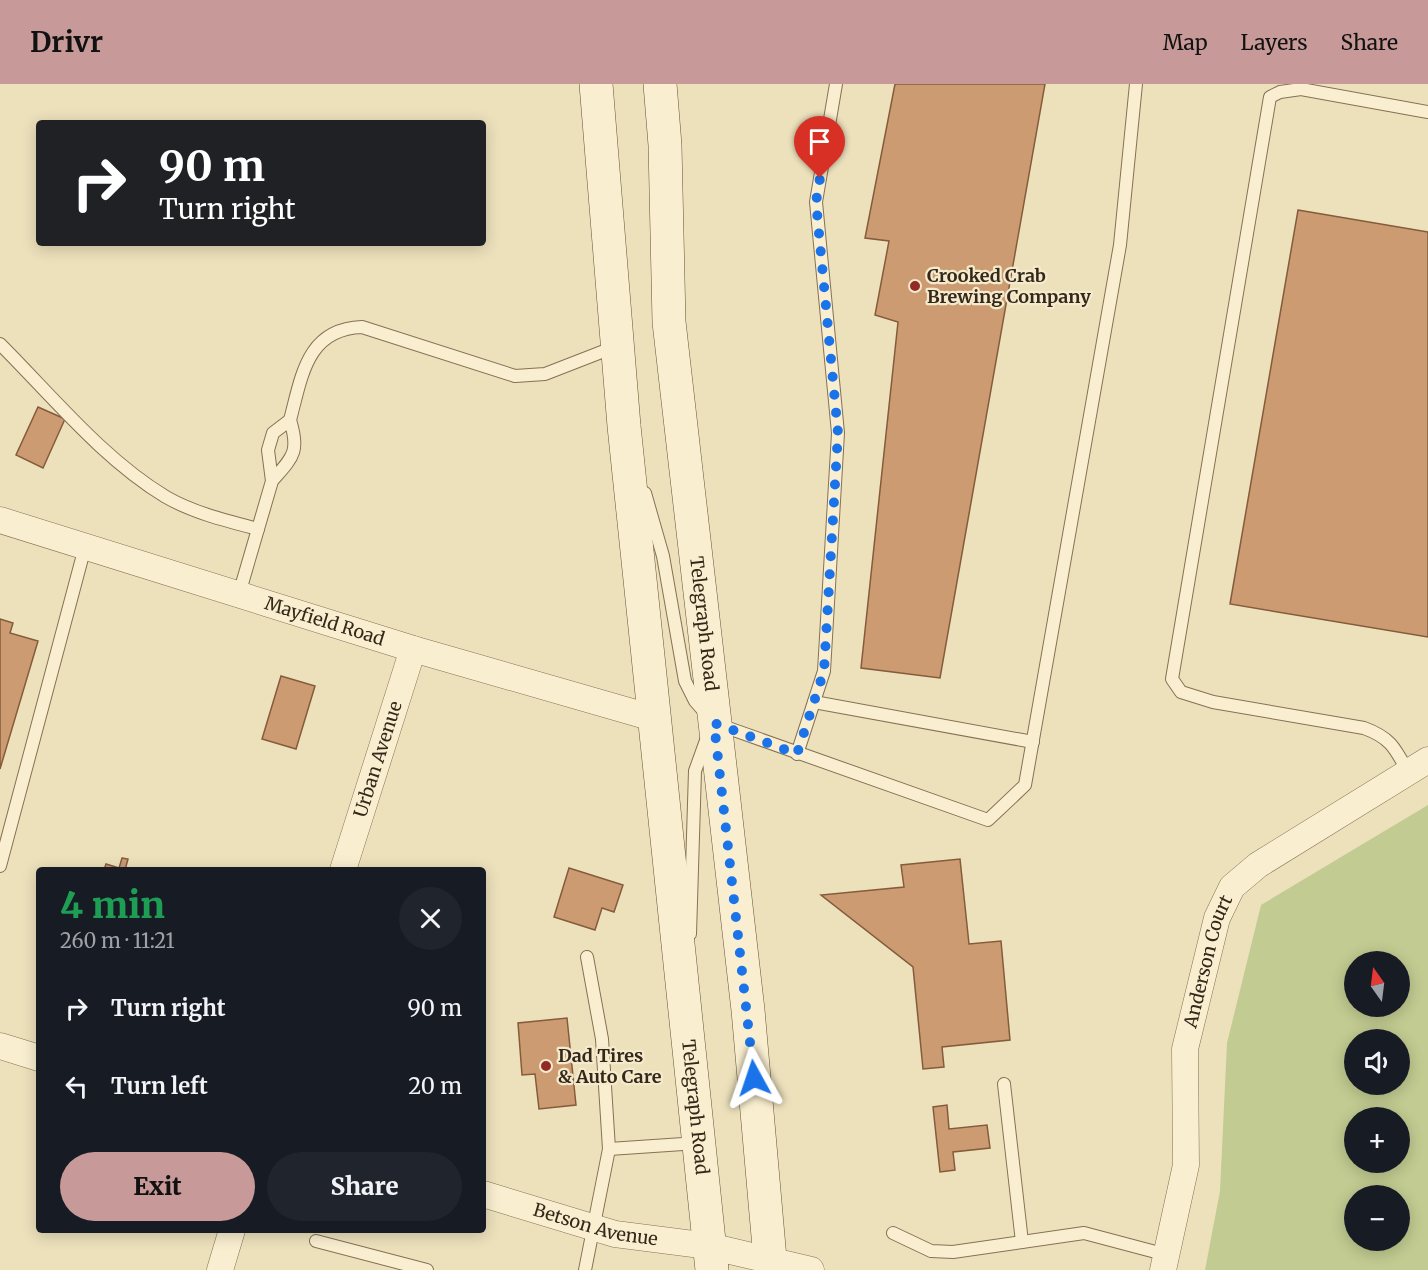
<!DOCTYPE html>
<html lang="en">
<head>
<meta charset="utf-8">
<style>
	:root { --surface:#171b24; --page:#20242c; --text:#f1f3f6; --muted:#9ea1a6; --accent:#c79998 }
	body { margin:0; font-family:Merriweather,serif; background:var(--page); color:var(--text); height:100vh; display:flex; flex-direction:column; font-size:22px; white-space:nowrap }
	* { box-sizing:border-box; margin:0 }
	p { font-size:20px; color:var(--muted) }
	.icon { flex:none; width:33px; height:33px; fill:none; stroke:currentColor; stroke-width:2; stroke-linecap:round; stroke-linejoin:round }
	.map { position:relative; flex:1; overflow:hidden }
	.sheet { position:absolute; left:36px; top:783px; width:450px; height:366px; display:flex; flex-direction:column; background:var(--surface); border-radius:6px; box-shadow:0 3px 15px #0003 }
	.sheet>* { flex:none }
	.banner { position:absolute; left:36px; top:36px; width:450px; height:126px; border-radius:6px; box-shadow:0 3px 15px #0003; background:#202124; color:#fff; overflow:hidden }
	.needle { width:39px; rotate:346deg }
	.buttons { position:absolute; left:1344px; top:867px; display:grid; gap:12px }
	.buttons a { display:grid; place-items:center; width:66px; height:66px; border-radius:50%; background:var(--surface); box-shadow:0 3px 15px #0003; font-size:30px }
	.pin { position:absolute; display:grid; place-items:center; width:51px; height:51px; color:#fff; margin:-62px -26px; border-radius:50% 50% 50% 0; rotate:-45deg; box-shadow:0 0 6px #0007 }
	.pin .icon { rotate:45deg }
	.me { position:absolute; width:66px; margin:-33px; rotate:355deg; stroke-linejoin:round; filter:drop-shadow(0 0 4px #0008) }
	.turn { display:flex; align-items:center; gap:21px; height:126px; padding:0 24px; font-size:27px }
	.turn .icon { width:78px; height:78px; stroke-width:2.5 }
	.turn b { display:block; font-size:42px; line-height:51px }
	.round { display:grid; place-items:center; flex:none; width:63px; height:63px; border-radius:32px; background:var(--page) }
	.head { display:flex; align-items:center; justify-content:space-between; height:102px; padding:0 24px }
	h1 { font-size:36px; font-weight:800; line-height:45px; color:#1e9e55 }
	.cta { display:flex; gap:12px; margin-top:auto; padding:12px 24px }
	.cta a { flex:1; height:69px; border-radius:36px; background:var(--accent); color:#111; font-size:24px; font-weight:800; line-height:69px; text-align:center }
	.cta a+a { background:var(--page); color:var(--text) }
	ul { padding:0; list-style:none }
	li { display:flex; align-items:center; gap:18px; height:78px; padding:0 24px }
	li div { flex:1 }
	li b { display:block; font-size:22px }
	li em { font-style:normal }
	header { display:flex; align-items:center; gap:36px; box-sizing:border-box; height:84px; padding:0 30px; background:var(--accent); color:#111 }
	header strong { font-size:28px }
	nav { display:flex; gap:33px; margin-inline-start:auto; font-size:21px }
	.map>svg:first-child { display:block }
</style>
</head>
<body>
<header>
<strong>Drivr</strong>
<nav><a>Map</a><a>Layers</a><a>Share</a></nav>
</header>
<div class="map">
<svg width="1428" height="1186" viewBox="0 0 1428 1186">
	<rect width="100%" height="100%" fill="#ede1bc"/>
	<path fill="#c2cb91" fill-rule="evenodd" d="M1428 721V1186H1205L1220 1107 1227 959 1261 821ZM1354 878H1400V922H1354ZM1354 956H1400V1000H1354ZM1354 1034H1400V1078H1354ZM1354 1112H1400V1156H1354Z"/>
	<g fill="#cc9b72" stroke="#845c3c" stroke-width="1.5">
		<path d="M895 0H1045L940 594 861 584 898 238 875 231 889 157 865 154Z"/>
		<path d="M1298 126 1428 148V553L1230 520Z"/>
		<path d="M38 323 65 335 43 384 16 371Z"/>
		<path d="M0 535 13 539 10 549 38 557 0 685Z"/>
		<path d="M281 592 315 602 296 665 262 655Z"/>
		<path d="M122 774 128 775 125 786H104L106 780 119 784Z"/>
		<path d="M960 775 969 860 1001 857 1010 956 942 963 944 983 923 985 913 883 821 811 904 803 901 781Z"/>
		<path d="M569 784 623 801 614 828 602 824 595 846 554 833Z"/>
		<path d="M567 934 576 1021 539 1025 535 990 522 991 518 939Z"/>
		<path d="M947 1021 949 1045 987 1041 990 1064 953 1068 955 1086 940 1088 933 1023Z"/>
	</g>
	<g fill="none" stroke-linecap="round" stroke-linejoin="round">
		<defs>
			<g id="lane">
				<path d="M0 260C52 312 103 375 166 413 194 429 227 437 258 445"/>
				<path d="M290 336C302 291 307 245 362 243L515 292 545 290 617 262"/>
				<path d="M645 409 663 472 685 597 695 617 714 639 988 736 1025 701 1120 161 1136 0"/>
				<path d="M239 510 272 397 268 366 273 349 290 336C300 368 293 373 272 397"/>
				<path d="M814 618 1033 658"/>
				<path d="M797 670 824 587 838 349 816 118 836 0"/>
				<path d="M1408 688C1395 664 1391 654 1364 644L1213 618 1181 608 1172 595 1270 13 1280 8 1301 5 1428 28"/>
				<path d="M0 782 85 463"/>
				<path d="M690 850 695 687 708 651"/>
				<path d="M1004 1000 1022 1158"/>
				<path d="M609 1065 698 1059"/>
				<path d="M893 1149 931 1167 953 1168 1084 1149 1167 1171"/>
				<path d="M316 1157 427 1186"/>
				<path d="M585 1186 609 1065 602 955 587 873"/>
			</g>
			<g id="street">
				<path id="s1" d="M0 436 413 565 653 634"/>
				<path id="s2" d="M343 786 413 565"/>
				<path d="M0 962 39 974"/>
				<path id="s3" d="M483 1110 615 1150 709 1162 811 1186"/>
				<path d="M220 1186 232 1146"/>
				<path id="s4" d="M1163 1186 1186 1081 1185 965 1217 834 1232 803 1258 781 1428 676"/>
			</g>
			<g id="secondary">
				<path id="s5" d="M596 0 624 342 712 1186"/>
				<path id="s6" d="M660 0 665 61 669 238 748 926 771 1186"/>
			</g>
		</defs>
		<use href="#lane" stroke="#857156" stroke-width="14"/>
		<use href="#street" stroke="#857156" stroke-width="27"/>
		<use href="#secondary" stroke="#665239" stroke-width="34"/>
		<use href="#lane" stroke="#f9eecf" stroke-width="12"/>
		<use href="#street" stroke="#f9eecf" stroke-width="26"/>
		<use href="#secondary" stroke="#f9eecf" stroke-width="33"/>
	</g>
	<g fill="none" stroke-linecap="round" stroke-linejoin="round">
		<path stroke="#1a73e8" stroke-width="10" stroke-dasharray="0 18" d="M754 994 714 639 797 670 824 587 838 349 816 118 820 94"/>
	</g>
	<g fill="#942a26" stroke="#f5ebcc" stroke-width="2">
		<circle cx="915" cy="202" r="6"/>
		<circle cx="546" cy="982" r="6"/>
	</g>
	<g text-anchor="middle" stroke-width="4.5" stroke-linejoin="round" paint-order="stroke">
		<g font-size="18" font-weight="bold" fill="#34281b" stroke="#f5ebcc" text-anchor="start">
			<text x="927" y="198">Crooked Crab<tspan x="927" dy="21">Brewing Company</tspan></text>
			<text x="558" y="978">Dad Tires<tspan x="558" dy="21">&amp; Auto Care</tspan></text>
		</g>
		<g font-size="18" fill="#34281b" stroke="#f5ebcc">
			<text dy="6" stroke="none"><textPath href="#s1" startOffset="340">Mayfield Road</textPath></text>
			<text dy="6" stroke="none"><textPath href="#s6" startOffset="542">Telegraph Road</textPath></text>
			<text dy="6" stroke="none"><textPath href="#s2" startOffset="116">Urban Avenue</textPath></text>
			<text dy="6" stroke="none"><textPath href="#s4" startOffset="314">Anderson Court</textPath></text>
			<text dy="6" stroke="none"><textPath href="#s5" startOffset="1028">Telegraph Road</textPath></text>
			<text dy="6" stroke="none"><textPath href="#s3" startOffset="117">Betson Avenue</textPath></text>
		</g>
	</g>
</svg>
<div class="buttons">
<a><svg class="needle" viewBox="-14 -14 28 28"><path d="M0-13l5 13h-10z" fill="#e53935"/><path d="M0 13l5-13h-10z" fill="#9ea1a6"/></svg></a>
<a><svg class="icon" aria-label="sound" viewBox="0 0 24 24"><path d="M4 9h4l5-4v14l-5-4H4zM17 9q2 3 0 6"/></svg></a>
<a>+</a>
<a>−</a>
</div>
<div class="pin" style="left:820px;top:94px;background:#d93025"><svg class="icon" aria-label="arrive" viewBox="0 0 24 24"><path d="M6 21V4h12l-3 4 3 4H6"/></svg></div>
<svg class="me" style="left:754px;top:994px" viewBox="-20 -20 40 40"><path d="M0-17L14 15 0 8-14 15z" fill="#1a73e8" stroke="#fff" stroke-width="4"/></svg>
<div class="banner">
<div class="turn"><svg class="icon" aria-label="right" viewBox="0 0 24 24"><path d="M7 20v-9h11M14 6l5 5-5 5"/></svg><div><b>90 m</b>Turn right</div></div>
</div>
<section class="sheet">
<div class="head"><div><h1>4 min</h1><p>260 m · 11:21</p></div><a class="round"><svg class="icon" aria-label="close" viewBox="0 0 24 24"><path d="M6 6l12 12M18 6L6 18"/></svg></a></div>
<ul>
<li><svg class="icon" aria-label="right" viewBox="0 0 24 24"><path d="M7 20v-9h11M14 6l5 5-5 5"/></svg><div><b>Turn right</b></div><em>90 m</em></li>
<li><svg class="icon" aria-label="left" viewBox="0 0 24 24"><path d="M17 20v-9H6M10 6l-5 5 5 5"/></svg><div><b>Turn left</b></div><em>20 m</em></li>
</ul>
<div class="cta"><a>Exit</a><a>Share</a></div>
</section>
</div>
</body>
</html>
